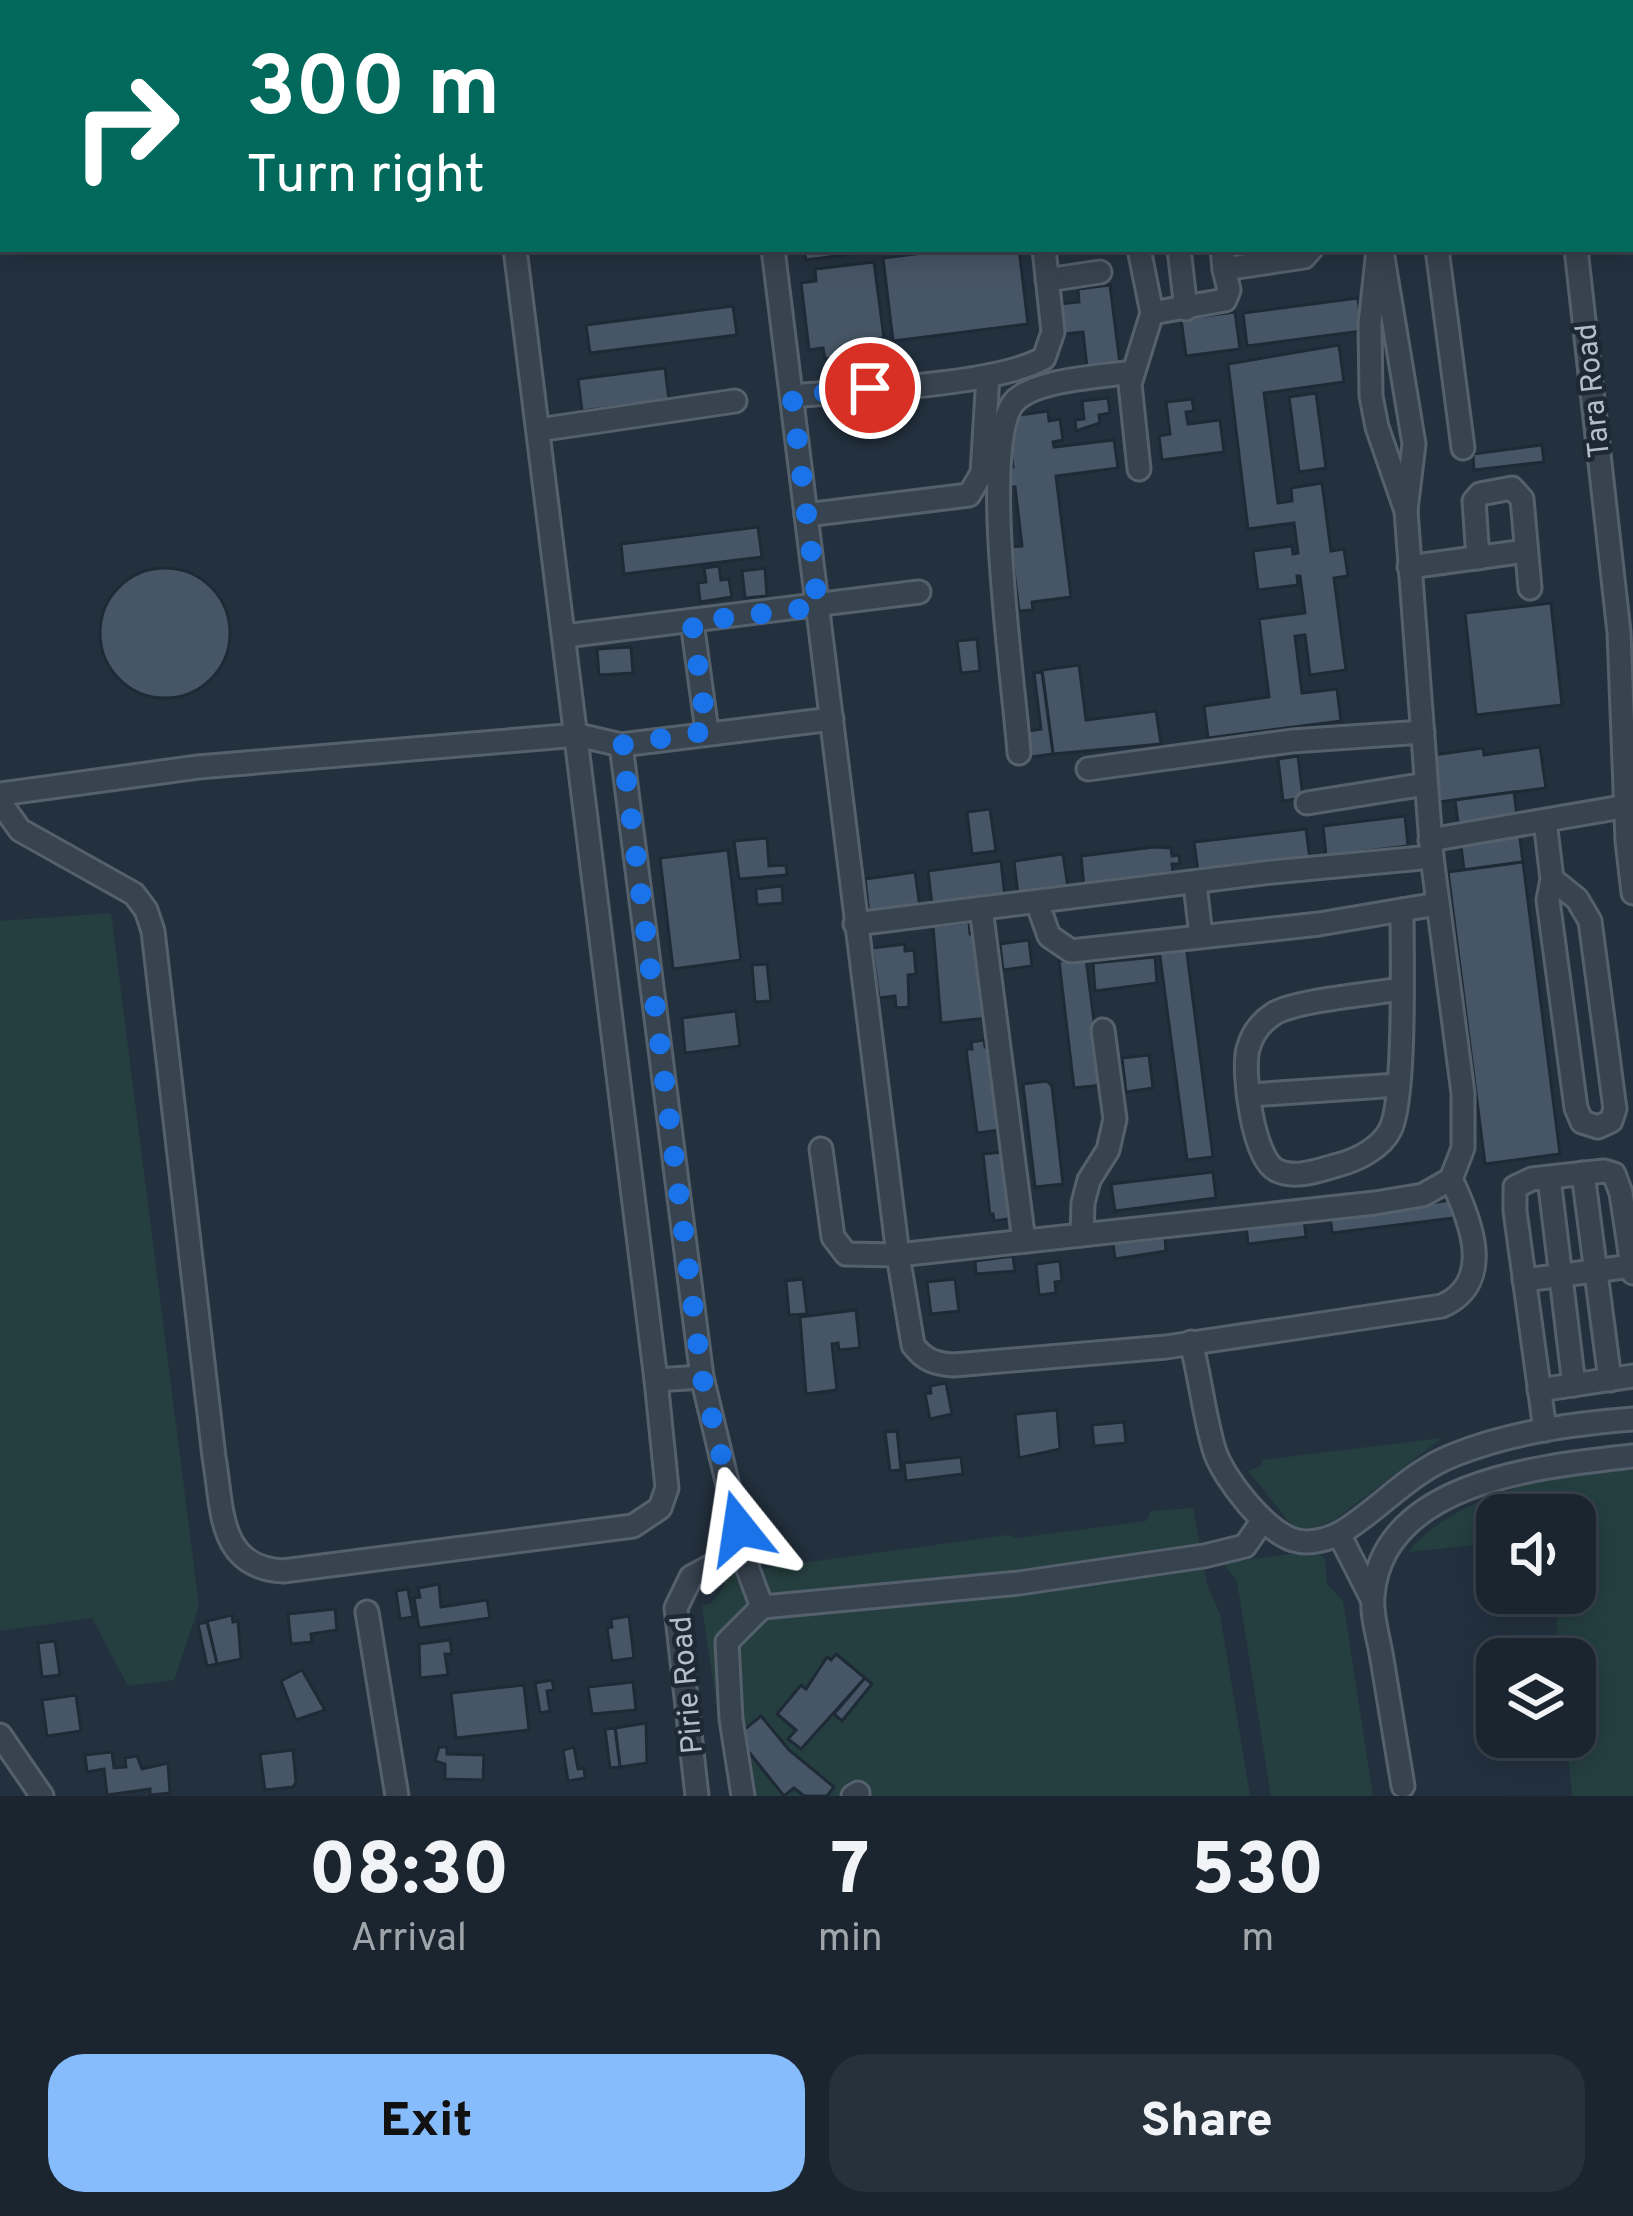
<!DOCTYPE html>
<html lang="en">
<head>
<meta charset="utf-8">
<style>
	:root { --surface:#1a252f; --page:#27313b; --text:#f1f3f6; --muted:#9fa5aa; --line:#38424b; --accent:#86bbfc }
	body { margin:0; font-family:Overpass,sans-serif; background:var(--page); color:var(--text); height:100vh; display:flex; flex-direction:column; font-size:45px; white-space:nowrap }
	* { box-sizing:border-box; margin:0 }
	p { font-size:39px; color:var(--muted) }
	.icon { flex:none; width:66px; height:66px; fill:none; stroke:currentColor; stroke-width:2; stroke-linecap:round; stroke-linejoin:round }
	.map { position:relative; height:1796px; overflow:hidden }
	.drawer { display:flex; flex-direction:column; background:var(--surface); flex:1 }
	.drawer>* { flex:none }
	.hud { position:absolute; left:0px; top:0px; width:1635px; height:252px; box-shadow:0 6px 30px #0003,0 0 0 3px var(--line); background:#00695c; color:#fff; overflow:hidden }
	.fabs { position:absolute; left:1476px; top:1494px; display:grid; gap:24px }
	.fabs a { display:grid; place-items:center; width:120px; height:120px; border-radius:24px; background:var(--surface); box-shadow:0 6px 30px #0003,0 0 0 3px var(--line); font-size:60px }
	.pin { position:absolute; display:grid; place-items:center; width:102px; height:102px; color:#fff; margin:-51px; border:6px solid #fff; border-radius:50%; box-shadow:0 3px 12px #0007 }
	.me { position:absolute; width:132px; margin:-66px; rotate:345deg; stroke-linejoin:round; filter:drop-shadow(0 0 9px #0008) }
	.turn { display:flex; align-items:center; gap:42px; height:252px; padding:0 48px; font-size:54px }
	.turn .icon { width:156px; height:156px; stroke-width:2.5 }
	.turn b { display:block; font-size:84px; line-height:102px }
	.eta { display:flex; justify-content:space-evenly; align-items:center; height:204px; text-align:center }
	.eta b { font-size:72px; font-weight:800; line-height:84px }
	.cta { display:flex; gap:24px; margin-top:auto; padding:24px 48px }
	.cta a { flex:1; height:138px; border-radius:36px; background:var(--accent); color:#111; font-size:48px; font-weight:800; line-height:138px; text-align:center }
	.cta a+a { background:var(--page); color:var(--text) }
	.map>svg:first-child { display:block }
</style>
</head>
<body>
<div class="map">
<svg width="1633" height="1796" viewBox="0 0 1633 1796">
	<rect width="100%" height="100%" fill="#23313f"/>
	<g fill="#253f40">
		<path d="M111 913 199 1606 174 1680 128 1686 92 1618 0 1631V921Z"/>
		<path d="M1442 1438 1336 1519C1321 1526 1309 1532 1292 1525L1248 1471 1261 1466 1262 1460Z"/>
		<path d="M1633 1468V1796H1572L1568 1756 1575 1737V1659H1557L1556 1655 1558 1593H1575V1515H1497V1543L1408 1552C1458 1493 1558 1472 1633 1468Z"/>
		<path d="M1193 1508 1208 1588 1220 1614 1250 1796H730L702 1606 711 1603 725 1586 722 1574 1008 1535 1017 1538 1146 1521 1151 1511Z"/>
		<path d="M1314 1551 1325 1558 1327 1584 1343 1601 1373 1796H1271L1237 1581 1223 1563Z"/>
	</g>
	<g fill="#475666" stroke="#1e2a36" stroke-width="3">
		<path d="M529 0H679L654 3Z"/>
		<path d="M804 249H889L806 260Z"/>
		<path d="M955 249H1019L1028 324 893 341 883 258Z"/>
		<path d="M874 262 884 338 865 340 867 353 825 359 823 348 809 350 801 283 816 281 815 269Z"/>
		<path d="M1110 285 1120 364 1087 368 1083 332 1064 334 1060 304 1079 302 1078 289Z"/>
		<path d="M1358 298 1362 331 1247 346 1243 313Z"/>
		<path d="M733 306 737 335 590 353 586 325Z"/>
		<path d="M1235 312 1240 349 1186 356 1181 319Z"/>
		<path d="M1339 345 1344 382 1264 393 1278 503 1292 501 1291 488 1322 483 1331 551 1344 549 1348 576 1334 578 1346 670 1310 675 1305 635 1295 636 1302 693 1337 689 1341 721 1208 738 1204 706 1269 697 1259 619 1305 613 1300 576H1297L1298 585 1258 590 1253 551 1292 546 1293 554 1298 553 1294 523 1248 529 1228 364Z"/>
		<path d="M665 368 669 400 582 411 578 379Z"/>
		<path d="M1316 393 1326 468 1299 472 1289 397Z"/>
		<path d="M1108 398 1110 413 1099 415 1100 423 1076 431 1075 420 1084 419 1082 401Z"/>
		<path d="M1192 399 1194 411 1186 412 1188 424 1220 420 1224 452 1162 460 1159 436 1170 434 1166 402Z"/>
		<path d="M873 403 875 425 843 428 841 406Z"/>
		<path d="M1048 411 1049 421 1060 419 1063 440 1053 442 1054 447 1114 440 1118 468 1056 476 1071 597 1032 602 1033 610 1019 611 1011 547 1022 546 1015 487 1006 488 1003 468 1013 467 1007 424 1012 416Z"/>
		<path d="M1542 445 1544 462 1474 470 1473 454Z"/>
		<path d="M758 527 762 557 624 574 621 544Z"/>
		<path d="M719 566 721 580 729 579 732 597 700 602 698 583 706 582 704 568Z"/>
		<path d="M765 568 767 596 745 598 742 571Z"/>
		<circle cx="165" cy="633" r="65"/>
		<path d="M1551 603 1562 705 1476 715 1465 613Z"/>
		<path d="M977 639 980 671 961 673 957 641Z"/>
		<path d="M631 647 633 673 599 675 597 649Z"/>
		<path d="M1079 665 1086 720 1156 711 1161 744 1053 754 1042 670Z"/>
		<path d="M1042 672 1053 754 1031 757 1028 731 1041 729 1034 673Z"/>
		<path d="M1540 747 1546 788 1439 802 1433 755 1483 748 1484 755Z"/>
		<path d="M1298 756 1303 798 1283 801 1278 759Z"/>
		<path d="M1514 792 1523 862 1464 870 1455 800Z"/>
		<path d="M990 809 996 851 972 854 967 812Z"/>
		<path d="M1405 816 1408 846 1326 856 1323 826Z"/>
		<path d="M1306 829 1310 859 1198 872 1194 842Z"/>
		<path d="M767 838 769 866 786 865 787 875 739 879 734 841Z"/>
		<path d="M1154 847 1171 848 1172 856 1179 855 1180 864H1172L1173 873 1084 887 1081 856Z"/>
		<path d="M728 850 741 960 673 969 660 858Z"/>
		<path d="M1063 854 1068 888 1018 895 1014 861Z"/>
		<path d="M1001 861 1005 897 932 906 928 871Z"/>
		<path d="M1523 862 1560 1154 1485 1164 1448 872Z"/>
		<path d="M915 872 920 907 869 914 865 879Z"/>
		<path d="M782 886 783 903 757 905 756 889Z"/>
		<path d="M969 922 970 934H977L987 1018 941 1023 933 926Z"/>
		<path d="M1029 940 1032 966 1003 970 1000 944Z"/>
		<path d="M905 944V951L914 950 916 974 908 975 909 1007 896 1008 895 996 879 998 872 948Z"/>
		<path d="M1186 945 1213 1157 1187 1160 1159 949Z"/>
		<path d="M1155 957 1157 983 1095 991 1093 963Z"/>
		<path d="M1086 958 1102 1085 1074 1088 1059 961Z"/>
		<path d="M767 964 771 1001 755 1002 752 965Z"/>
		<path d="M736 1011 740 1046 685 1053 682 1018Z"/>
		<path d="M984 1040 985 1047 989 1046 1000 1130 977 1133 966 1049H972L971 1042Z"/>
		<path d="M1149 1055 1153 1088 1126 1092 1122 1058Z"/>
		<path d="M1047 1081 1052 1086 1063 1184 1035 1187 1023 1084Z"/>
		<path d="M1003 1152 1010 1212 1008 1219 994 1221 993 1214 990 1215 983 1154Z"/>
		<path d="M1213 1172 1216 1198 1115 1211 1111 1184Z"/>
		<path d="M1452 1200 1454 1218 1332 1233 1330 1216Z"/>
		<path d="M1304 1219 1306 1237 1248 1244 1246 1226Z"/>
		<path d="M1165 1238 1166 1251 1115 1259 1113 1244 1117 1242Z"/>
		<path d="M1013 1256 1015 1271 976 1274 975 1261Z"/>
		<path d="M1060 1261 1062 1281 1055 1282 1056 1293 1039 1295 1036 1264Z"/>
		<path d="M803 1279 807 1314 789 1315 786 1281Z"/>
		<path d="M955 1279 959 1311 931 1314 927 1282Z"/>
		<path d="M856 1310 860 1348 839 1350 838 1343 832 1344 837 1390 806 1394 800 1317Z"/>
		<path d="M946 1383 952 1414 930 1419 925 1394 931 1393 930 1386Z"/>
		<path d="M1057 1410 1060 1449 1019 1458 1015 1414Z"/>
		<path d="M1124 1422 1126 1443 1094 1446 1092 1425Z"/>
		<path d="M897 1431 901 1470 890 1471 885 1432Z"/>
		<path d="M961 1457 963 1474 906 1481 904 1463Z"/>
		<path d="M439 1584 441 1607 487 1600 490 1618 419 1628 414 1598 420 1597 418 1588Z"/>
		<path d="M408 1589 413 1617 400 1619 396 1591Z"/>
		<path d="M335 1609 337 1630 311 1634 312 1642 291 1644 288 1614Z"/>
		<path d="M232 1615 233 1622 238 1621 241 1659 217 1664 207 1621Z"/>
		<path d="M629 1616 634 1658 612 1661 607 1628 612 1627 611 1619Z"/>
		<path d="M207 1622 217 1664 207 1666 198 1624Z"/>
		<path d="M450 1640 452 1654H445L448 1675 420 1678 419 1644Z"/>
		<path d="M55 1641 60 1675 42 1677 38 1643Z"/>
		<path d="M836 1654 865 1678 801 1749 788 1739 796 1730 777 1714 801 1685 806 1689 827 1657 831 1660Z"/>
		<path d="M302 1670 325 1710 296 1720 281 1681Z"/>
		<path d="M865 1678 872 1684 842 1721 834 1714Z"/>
		<path d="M552 1680 554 1690 547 1691 550 1711 540 1713 535 1683Z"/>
		<path d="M633 1682 636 1710 592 1714 588 1687Z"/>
		<path d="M524 1685 529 1730 456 1738 451 1693Z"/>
		<path d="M76 1695 81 1731 47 1736 42 1700Z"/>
		<path d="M761 1716 789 1750 834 1787 827 1796H804L794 1788 784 1796 736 1736Z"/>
		<path d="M646 1723 647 1763 620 1767 615 1728Z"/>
		<path d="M615 1728 620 1767 610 1768 605 1729Z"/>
		<path d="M439 1747H447V1754L484 1755 483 1780 445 1779V1764L435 1761Z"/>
		<path d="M574 1747 578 1769 584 1768 585 1778 568 1781 563 1750Z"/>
		<path d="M293 1750 296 1782 293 1787 265 1790 260 1754Z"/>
		<path d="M112 1752 114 1768 126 1767 125 1758 137 1756 142 1769 168 1763 170 1793 150 1795V1789L107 1795 104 1769 87 1772 85 1755Z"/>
	</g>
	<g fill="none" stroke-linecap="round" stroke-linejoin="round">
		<defs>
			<g id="minor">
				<path d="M483 0V3"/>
				<path d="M745 0V3"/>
				<path d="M1087 0V3"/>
				<path d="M1150 0 1151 3"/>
				<path d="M1289 0 1290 3"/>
				<path d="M1380 0 1381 3"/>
				<path d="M1481 0V3"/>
				<path d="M1546 0 1547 3"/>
				<path d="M773 249 898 1255 913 1345C924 1360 935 1364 954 1365L1166 1347 1442 1306C1496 1282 1470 1219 1451 1179"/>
				<path d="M1139 249 1152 313 1225 300 1229 290 1224 269"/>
				<path d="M1179 249 1186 309"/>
				<path d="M1222 249 1224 269 1304 257 1311 249"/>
				<path d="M1437 249 1463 448"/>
				<path d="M1576 249 1619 632 1627 841 1633 893"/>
				<path d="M1382 251 1414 444 1406 510"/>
				<path d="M1047 280 1100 272"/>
				<path d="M792 396C854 390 995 386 1044 358L1053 332 1044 249"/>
				<path d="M538 430 735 401"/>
				<path d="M1139 469 1130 384 1152 313"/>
				<path d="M806 515 969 495 982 473 988 376"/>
				<path d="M1478 558 1474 501 1480 494 1512 488 1522 499 1530 588"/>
				<path d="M1409 567 1526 551"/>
				<path d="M692 622 707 731"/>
				<path d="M565 636 919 592"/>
				<path d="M621 745 702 1377 748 1569 762 1607 1019 1583 1204 1556 1245 1546 1263 1520"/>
				<path d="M1019 753C1015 690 977 436 1016 400 1039 379 1100 377 1131 372"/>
				<path d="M1088 769 1292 741 1423 732"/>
				<path d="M0 794 198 767 578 735 621 745 832 719"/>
				<path d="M0 802 20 830 134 894 146 910 153 931 214 1457C223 1508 217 1567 283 1571L633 1526 660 1508 667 1488 656 1380 515 249"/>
				<path d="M1307 803 1426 784"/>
				<path d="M1545 821 1552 879 1548 900 1576 1108 1582 1122 1598 1127 1611 1121 1615 1109 1590 921 1577 899 1552 879"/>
				<path d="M1430 840 1633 805"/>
				<path d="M1195 884 1201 936"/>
				<path d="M1037 902 1049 936 1071 951 1319 924 1437 904"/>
				<path d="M981 908 1024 1241"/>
				<path d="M855 924 1272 872 1432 857"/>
				<path d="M1401 989C1371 994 1299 1000 1275 1013 1262 1021 1252 1034 1248 1049 1242 1072 1253 1158 1276 1170 1295 1180 1319 1170 1338 1165 1357 1160 1381 1148 1390 1130 1406 1101 1402 951 1402 910"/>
				<path d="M1250 1095 1398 1085"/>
				<path d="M821 1149 833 1237 846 1254 898 1255 1375 1203 1423 1195 1451 1179 1463 1148V1093L1432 857 1406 511 1377 427 1371 396 1370 324 1378 249"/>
				<path d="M1583 1173 1610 1380"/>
				<path d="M1549 1178 1574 1385"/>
				<path d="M1082 1235 1083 1203 1089 1180 1108 1150 1115 1119 1103 1030"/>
				<path d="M1524 1280 1632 1266"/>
				<path d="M1191 1342C1200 1377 1204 1415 1214 1449 1222 1477 1268 1536 1298 1541 1311 1544 1330 1539 1342 1532 1381 1508 1410 1472 1454 1455 1512 1432 1572 1424 1633 1419"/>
				<path d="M656 1380 702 1377"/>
				<path d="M1539 1390 1633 1376"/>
				<path d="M1545 1430 1515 1211V1187L1532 1179 1604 1171 1614 1174 1621 1193 1633 1273"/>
				<path d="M1339 1534 1372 1599"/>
				<path d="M367 1612 397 1796"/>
				<path d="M0 1735 42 1796"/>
				<path d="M1403 1786C1396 1744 1389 1702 1382 1659 1379 1639 1371 1616 1373 1596 1382 1480 1544 1466 1633 1456"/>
				<path d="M697 1796 676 1608 691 1577 745 1548"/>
				<path d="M743 1796 731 1719 727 1642 762 1607"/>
				<path d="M853 1796 858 1793"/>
			</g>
		</defs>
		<use href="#minor" stroke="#55606d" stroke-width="27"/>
		<use href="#minor" stroke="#37434f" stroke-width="21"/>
	</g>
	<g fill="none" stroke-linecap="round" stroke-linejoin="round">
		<path stroke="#1a73e8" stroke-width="21" stroke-dasharray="0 37.8" d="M739 1528 702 1377 622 745 707 731 692 622 818 607 792 396 870 388"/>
	</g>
	<g text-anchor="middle" stroke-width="9" stroke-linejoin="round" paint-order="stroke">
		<g font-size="30" fill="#b4bdca" stroke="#1c2834">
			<text transform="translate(1592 391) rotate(-96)" y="10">Tara Road</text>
			<text transform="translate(686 1685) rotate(-95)" y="10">Pirie Road</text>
		</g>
	</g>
</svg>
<div class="fabs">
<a><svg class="icon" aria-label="sound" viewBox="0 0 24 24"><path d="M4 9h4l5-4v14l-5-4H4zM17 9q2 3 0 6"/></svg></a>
<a><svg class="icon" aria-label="layers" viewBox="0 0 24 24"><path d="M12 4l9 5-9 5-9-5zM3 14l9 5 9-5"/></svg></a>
</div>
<div class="pin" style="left:870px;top:388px;background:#d93025"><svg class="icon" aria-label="arrive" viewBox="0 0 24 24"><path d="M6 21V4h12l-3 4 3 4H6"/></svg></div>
<svg class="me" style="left:739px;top:1528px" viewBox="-20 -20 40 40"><path d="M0-17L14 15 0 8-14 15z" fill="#1a73e8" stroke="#fff" stroke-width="4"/></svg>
<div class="hud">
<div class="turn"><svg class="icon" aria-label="right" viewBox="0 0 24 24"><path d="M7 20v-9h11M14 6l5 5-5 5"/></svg><div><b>300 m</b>Turn right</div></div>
</div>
</div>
<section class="drawer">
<div class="eta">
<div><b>08:30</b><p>Arrival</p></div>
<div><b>7</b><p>min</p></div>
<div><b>530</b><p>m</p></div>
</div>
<div class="cta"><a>Exit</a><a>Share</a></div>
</section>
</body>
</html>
